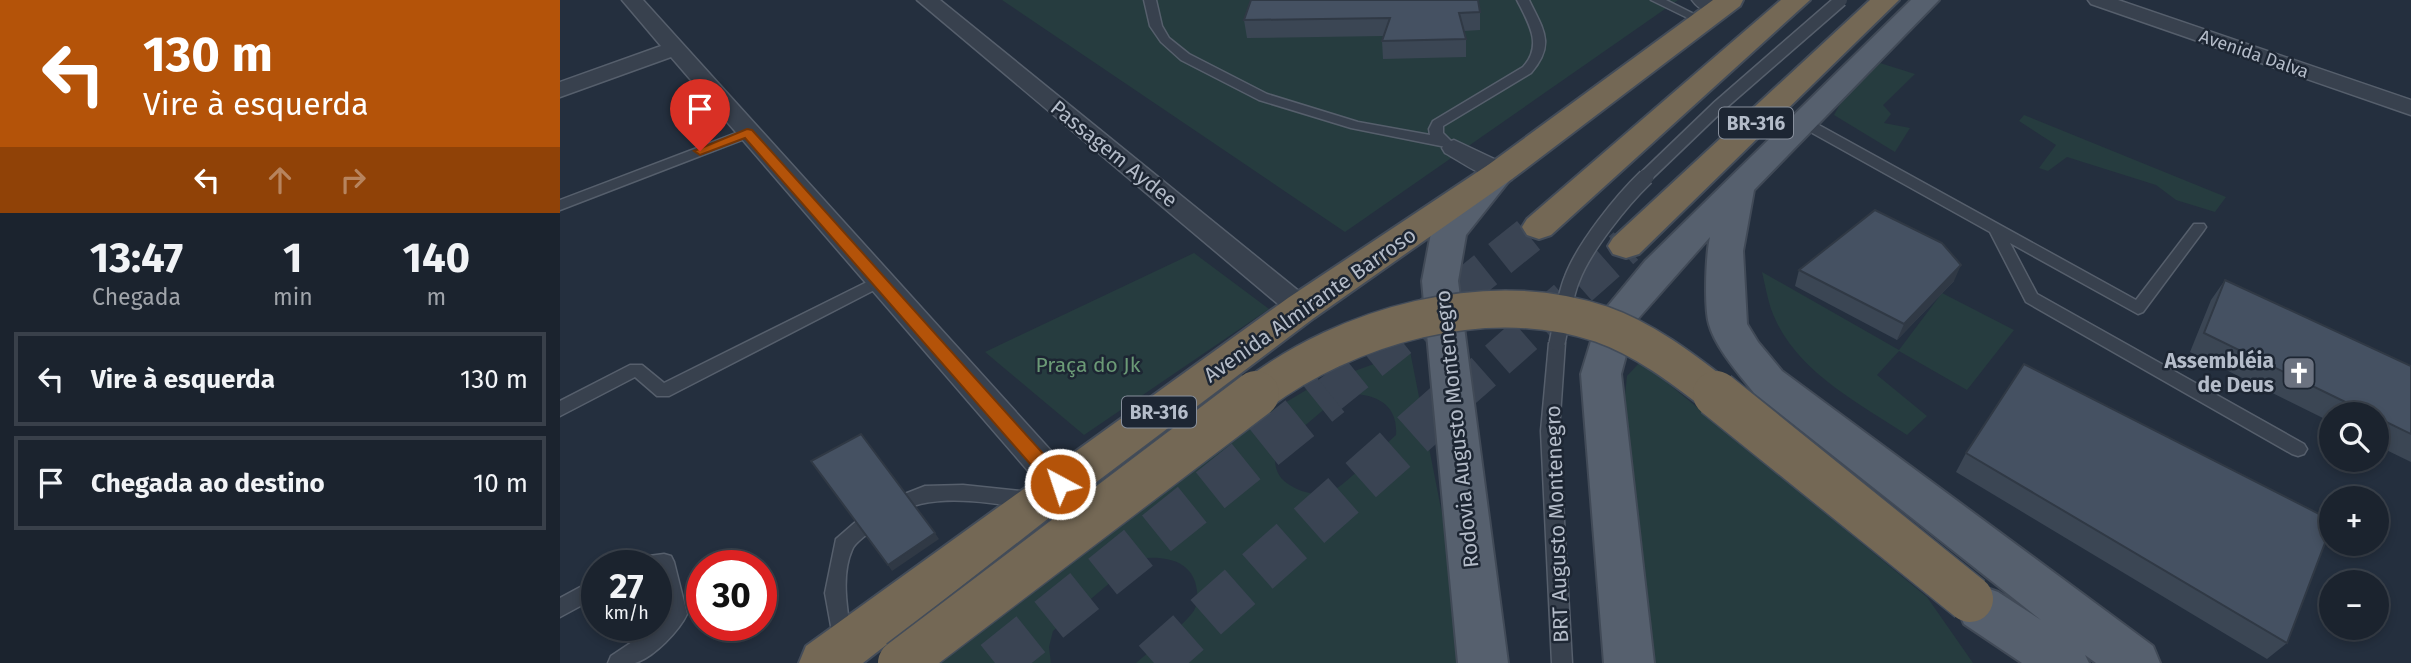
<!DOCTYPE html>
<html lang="pt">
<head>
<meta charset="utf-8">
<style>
	:root { --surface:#1b232e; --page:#282f3a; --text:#f1f3f6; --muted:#a0a4aa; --line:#39404a }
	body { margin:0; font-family:"Fira Sans",sans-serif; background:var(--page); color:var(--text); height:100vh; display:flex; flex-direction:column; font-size:26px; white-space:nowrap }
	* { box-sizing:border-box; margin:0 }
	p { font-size:23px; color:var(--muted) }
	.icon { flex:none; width:38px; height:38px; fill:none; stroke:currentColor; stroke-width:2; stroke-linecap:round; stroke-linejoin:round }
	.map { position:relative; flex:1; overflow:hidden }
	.panel { display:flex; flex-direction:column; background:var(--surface); width:560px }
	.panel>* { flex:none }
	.top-card { background:#b45309; color:#fff; overflow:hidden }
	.fabs { position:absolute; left:1759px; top:402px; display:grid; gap:14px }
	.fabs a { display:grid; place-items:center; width:70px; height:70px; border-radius:50%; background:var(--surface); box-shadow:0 4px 10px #0003,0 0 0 2px var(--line); font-size:35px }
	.speed { position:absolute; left:21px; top:550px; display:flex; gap:14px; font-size:35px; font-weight:700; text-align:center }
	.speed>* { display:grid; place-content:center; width:91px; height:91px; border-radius:50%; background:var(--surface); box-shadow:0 4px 10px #0003,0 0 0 2px var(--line); line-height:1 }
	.speed small { font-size:18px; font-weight:400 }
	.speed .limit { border:10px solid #d22; background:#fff; color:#111 }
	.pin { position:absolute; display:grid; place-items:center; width:60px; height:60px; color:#fff; margin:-72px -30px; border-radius:50% 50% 50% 0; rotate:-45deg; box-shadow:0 0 7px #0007 }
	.pin .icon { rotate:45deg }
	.me { position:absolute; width:77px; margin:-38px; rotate:320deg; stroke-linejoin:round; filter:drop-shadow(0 0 5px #0008) }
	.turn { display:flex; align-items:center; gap:24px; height:147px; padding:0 28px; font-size:32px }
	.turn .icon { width:91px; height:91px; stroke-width:2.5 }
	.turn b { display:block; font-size:49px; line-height:60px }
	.lanes { display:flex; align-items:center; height:66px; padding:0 28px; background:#0003; justify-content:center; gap:35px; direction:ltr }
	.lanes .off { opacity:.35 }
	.eta { display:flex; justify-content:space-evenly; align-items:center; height:119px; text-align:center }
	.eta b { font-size:42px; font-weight:700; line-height:49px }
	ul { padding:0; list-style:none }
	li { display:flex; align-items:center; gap:21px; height:94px; margin:0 14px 10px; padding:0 14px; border:4px solid var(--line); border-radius:0px }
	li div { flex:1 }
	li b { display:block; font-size:26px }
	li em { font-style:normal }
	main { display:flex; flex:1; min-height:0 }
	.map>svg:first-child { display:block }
</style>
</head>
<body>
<main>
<section class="panel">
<div class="top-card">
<div class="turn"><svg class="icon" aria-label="left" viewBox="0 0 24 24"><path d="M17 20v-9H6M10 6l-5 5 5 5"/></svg><div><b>130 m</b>Vire à esquerda</div></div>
<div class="lanes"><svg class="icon" aria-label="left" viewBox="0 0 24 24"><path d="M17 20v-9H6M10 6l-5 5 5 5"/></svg><svg class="icon off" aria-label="ahead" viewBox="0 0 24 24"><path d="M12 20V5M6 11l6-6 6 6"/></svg><svg class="icon off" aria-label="right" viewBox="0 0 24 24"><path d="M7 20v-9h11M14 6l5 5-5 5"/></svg></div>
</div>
<div class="eta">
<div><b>13:47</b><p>Chegada</p></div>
<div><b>1</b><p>min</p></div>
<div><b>140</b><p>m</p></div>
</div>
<ul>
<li><svg class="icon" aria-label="left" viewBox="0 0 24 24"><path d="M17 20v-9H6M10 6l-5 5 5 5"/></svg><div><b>Vire à esquerda</b></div><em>130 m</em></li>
<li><svg class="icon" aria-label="arrive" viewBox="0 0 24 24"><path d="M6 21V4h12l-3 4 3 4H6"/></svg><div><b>Chegada ao destino</b></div><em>10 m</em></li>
</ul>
</section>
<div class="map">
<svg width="1851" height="663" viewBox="0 0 1851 663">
	<rect width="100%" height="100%" fill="#242f3e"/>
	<g fill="#263c3f" fill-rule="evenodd">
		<path d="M442 0H1118L785 232Z"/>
		<path d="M1320 63 1355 74 1323 105 1331 114 1324 123 1350 128 1335 152 1274 115 1289 88Z"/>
		<path d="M1464 115 1666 197 1655 212 1616 200 1596 185 1507 157 1488 171 1479 168 1496 145 1459 121Z"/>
		<path d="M634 253 709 309 524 435 425 352Z"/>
		<path d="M1202 272 1339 350 1382 293 1454 330 1407 390 1339 351 1317 375 1367 416 1347 435C1296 401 1233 370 1211 309 1207 297 1205 284 1202 272Z"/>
		<path d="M850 351 885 529 901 663H576C593 648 620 629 633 612 637 607 638 597 637 591 634 560 604 555 578 559L493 631 489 647 491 663H377L693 422 753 386ZM796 394C821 396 838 408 836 435 823 446 783 488 770 492 757 497 740 492 728 484 716 476 714 465 715 451L781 395Z"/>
		<path d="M1081 361 1367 597 1413 663H1090L1062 423 1067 376Z"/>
	</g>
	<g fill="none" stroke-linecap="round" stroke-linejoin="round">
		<g stroke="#3a4453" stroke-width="37" stroke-dasharray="37 18" stroke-linecap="butt">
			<path d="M768 396 979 227"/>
			<path d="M896 396 1066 246"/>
		</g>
		<g stroke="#3a4453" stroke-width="46" stroke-dasharray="46 23" stroke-linecap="butt">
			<path d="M435 663 770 394"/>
			<path d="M594 663 898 394"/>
		</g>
		<defs>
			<g id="lane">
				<path d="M584 0H596L602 26 609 38 629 54 707 94 798 122 870 135 869 129 873 121 963 67C983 45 969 24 957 0H969C983 29 996 44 971 73L883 126V133L893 143 886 147 791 128 699 100 621 60 601 42 590 26Z"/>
				<path d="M1091 0H1106L1148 21 1138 23Z"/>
				<path d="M1212 105 1248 119 1576 300 1634 224H1644L1646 227 1644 230 1583 312 1578 314 1450 243 1477 294 1744 444 1747 449 1744 454 1738 456 1732 454 1466 302 1430 232 1238 125 1208 112 1206 109Z"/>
				<path d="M187 129 192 130V136L0 210V200Z"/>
				<path d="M319 276 327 281 324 285 109 396H97L75 377 0 416V401L70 365H82L104 383Z"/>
				<path d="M997 337 1005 343 999 431 1012 663H992L981 431 989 343Z"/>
				<path d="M403 485 469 492 475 495 478 500 475 505 469 508C411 501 357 488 310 531 305 537 294 543 292 550 280 577 288 614 292 641L289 648 282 650 275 648 265 593 276 539 314 506 365 486Z"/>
				<path d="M104 554 111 556 114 562 127 614C120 630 93 658 75 663 68 663 56 663 48 663L51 656 90 630 107 612 96 565H64L66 559Z"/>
				<path d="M37 578V597L0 617V598Z"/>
			</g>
			<g id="street">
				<path d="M62 0H83L512 474 517 484 512 494 500 498 488 494 111 57 0 97V82L101 46Z"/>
				<path d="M357 0H380L751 301 756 308 751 315 741 318 731 315Z"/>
				<path d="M1132 0H1157L1168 9 1164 13C1152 16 1139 10 1132 0Z"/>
				<path d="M1528 0H1558L1851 100V115L1531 4Z"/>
				<path d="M894 140 949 166 953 172 949 178C928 183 904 163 885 153L882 148 885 143Z"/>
			</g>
			<g id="primary">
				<path d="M1351 0H1379L1194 190 1183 251 1187 324 1198 342 1222 371 1593 646 1600 663H1536L1525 655 1529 663H1462L1404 624 1397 608 1404 592 1421 586 1438 592 1481 620 1194 393C1179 374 1155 347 1149 324 1144 307 1146 254 1150 237L1075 322 1061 374 1094 663H1044L1021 374 1038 318 1085 261Z"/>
				<path d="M940 162 952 165 956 172 906 235 898 281 948 663H898L862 281 871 233 877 225 928 165Z"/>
			</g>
			<g id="highway">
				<path d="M1153 0H1183L1180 6 952 179 754 318 494 514 303 663H239L246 646 728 298 928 165Z"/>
				<path d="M1221 0H1250L991 235 979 239 967 235 962 227 967 219Z"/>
				<path d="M1310 0H1339L1079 254 1066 258 1053 254 1048 246 1053 238Z"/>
			</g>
		</defs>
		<use href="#lane" stroke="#565f6c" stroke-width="3"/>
		<use href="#street" stroke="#565f6c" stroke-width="3"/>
		<use href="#primary" stroke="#414a57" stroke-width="4"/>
		<use href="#highway" stroke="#434c59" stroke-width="4"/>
		<use href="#lane" fill="#38414e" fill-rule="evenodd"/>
		<use href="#street" fill="#38414e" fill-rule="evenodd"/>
		<use href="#primary" fill="#56606e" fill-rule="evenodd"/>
		<use href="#highway" fill="#746855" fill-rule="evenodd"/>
		<defs>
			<path id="lane-bridge-far1" d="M1084 178 1158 107 1281 0"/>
			<path id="lane-bridge" d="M997 343C1002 322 1004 298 1012 279 1024 247 1062 200 1086 177"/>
			<path id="highway-bridge-far1" d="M694 396C787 325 926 286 1041 324 1084 339 1122 368 1158 396"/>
			<g id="highway-bridge">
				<path d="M1156 394 1410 599"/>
				<path d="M341 663 696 394"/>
			</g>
		</defs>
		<use href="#lane-bridge-far1" stroke="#565f6c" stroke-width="15" stroke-linecap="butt"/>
		<use href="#lane-bridge" stroke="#565f6c" stroke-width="18" stroke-linecap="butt"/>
		<use href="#highway-bridge-far1" stroke="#434c59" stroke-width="40" stroke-linecap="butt"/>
		<use href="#highway-bridge" stroke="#434c59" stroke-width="49" stroke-linecap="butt"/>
		<use href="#lane-bridge-far1" stroke="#38414e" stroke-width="12"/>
		<use href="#lane-bridge" stroke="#38414e" stroke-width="15"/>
		<use href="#highway-bridge-far1" stroke="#746855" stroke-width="37"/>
		<use href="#highway-bridge" stroke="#746855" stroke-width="46"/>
	</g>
	<g fill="#3b4654">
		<path d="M920 12V30L904 31 906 39V57L823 59 822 41 823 36 687 38 684 20Z"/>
		<path d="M1239 270 1394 281 1337 340 1235 286Z"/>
		<path d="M1665 280 1851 366V462L1816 445V415H1771V422L1630 352 1651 300Z"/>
		<path d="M1406 453 1727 643 1707 659 1396 472Z"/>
	</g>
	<g fill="#303945">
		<path d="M1401 265 1394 281 1337 340 1344 324Z"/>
		<path d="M375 533 379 539 332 571 328 565Z"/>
	</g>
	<g fill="#455162" stroke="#303945" stroke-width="2">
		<path d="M691 0H918L920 12 899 13 906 39 822 41 830 18 684 20Z"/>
		<path d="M1315 210 1382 243 1401 265 1344 324 1239 270Z"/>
		<path d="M1665 280 1851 366V434L1816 417V415H1812L1644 333Z"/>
		<path d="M1464 364 1771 520V527L1727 643 1406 453Z"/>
		<path d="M301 434 375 533 328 565 251 461Z"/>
	</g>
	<path fill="#b45309" stroke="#753606" stroke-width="2" d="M187 129 192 130 506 479 509 484 506 490 500 492 493 490 185 138 140 155 134 151Z"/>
	<defs>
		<symbol id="church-square" viewBox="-11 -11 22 22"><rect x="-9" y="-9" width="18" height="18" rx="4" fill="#6b7280" stroke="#1d2633"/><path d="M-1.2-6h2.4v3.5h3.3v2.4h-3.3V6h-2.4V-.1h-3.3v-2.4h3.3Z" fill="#fff"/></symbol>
	</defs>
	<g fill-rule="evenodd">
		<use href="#church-square" x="1720" y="354" width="38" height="38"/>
	</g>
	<g text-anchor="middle" stroke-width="5" stroke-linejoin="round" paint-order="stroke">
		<g font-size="18" fill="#b4bcc9" stroke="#1d2633">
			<text transform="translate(1694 54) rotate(19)" y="6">Avenida Dalva</text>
		</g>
		<g fill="#1d2633" stroke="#878f9c" stroke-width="2">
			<rect x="1159" y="107.5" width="74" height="31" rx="5"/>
			<rect x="562" y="396.5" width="74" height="31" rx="5"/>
		</g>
		<g font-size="19" font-weight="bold" fill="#b4bcc9">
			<text x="1196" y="130">BR-316</text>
			<text x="599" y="419">BR-316</text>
		</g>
		<g font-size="21" fill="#b4bcc9" stroke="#1d2633">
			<text transform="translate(554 154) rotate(39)" y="7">Passagem Aydee</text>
			<text transform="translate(750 305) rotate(-35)" y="7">Avenida Almirante Barroso</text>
			<text transform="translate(897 429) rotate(-96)" y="7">Rodovia Augusto Montenegro</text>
			<text transform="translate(997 524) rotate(-92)" y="7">BRT Augusto Montenegro</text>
		</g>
		<g font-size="21" font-weight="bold" fill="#b4bcc9" stroke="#1d2633" text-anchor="end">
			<text x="1714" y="368">Assembléia<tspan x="1714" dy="24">de Deus</tspan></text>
		</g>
		<g font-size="21" fill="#6b9a76" stroke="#1d2633">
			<text x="528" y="372">Praça do Jk</text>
		</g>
	</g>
</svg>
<div class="fabs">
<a><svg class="icon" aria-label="search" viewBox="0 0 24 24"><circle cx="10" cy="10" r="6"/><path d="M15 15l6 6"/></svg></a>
<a>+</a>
<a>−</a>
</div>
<div class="speed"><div>27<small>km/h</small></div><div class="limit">30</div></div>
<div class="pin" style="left:140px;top:151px;background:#d93025"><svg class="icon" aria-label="arrive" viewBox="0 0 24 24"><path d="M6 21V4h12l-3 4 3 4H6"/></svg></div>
<svg class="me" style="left:500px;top:484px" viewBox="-20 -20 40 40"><circle r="17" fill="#b45309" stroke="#fff" stroke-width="3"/><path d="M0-11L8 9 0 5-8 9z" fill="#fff"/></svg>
</div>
</main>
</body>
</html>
